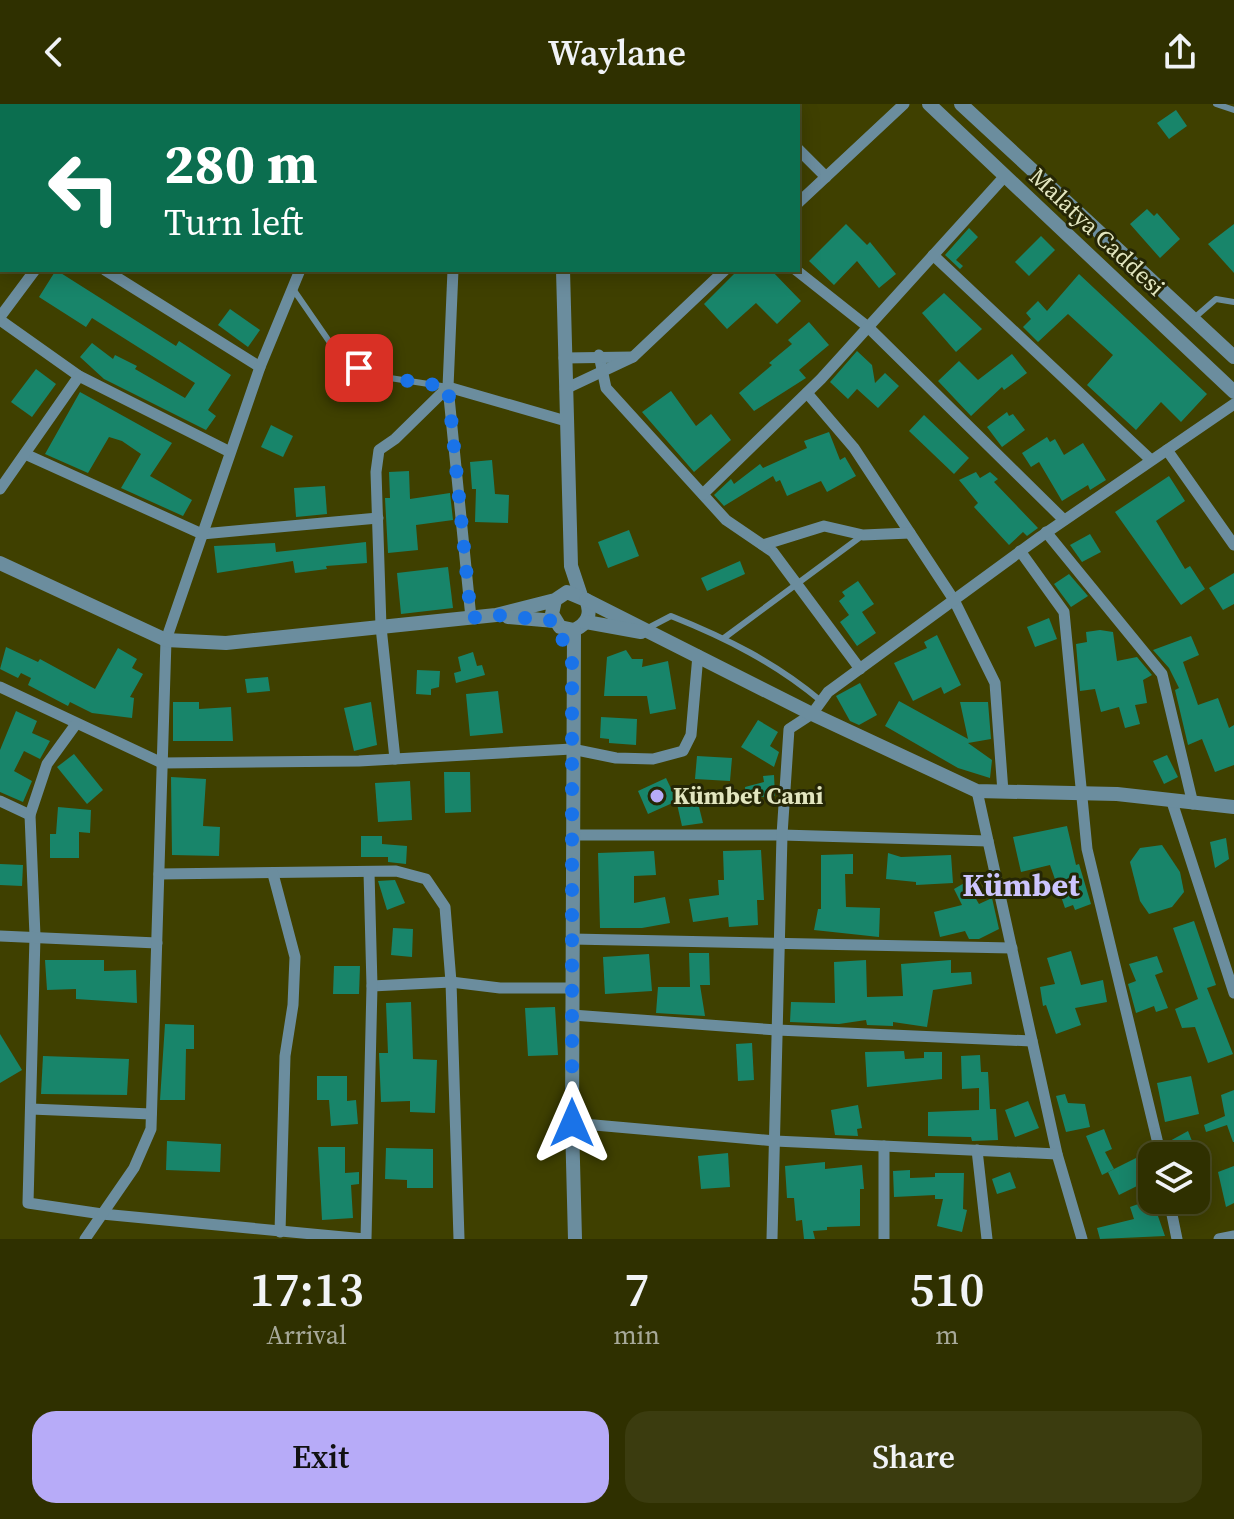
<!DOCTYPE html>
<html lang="en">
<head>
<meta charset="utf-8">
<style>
	:root { --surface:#2f3000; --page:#3b3c0f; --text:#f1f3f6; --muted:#a7a999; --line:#4a4b22; --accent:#b7abf8 }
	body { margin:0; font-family:"Source Serif 4",serif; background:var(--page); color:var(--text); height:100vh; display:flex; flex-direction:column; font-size:30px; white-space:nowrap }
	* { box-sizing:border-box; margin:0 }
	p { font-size:26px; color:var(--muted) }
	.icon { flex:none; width:44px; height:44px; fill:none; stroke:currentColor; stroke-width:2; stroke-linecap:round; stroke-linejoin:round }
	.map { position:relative; height:1135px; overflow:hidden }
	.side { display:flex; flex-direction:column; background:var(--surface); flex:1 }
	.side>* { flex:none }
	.hud { position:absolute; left:0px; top:0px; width:800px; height:168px; box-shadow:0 4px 20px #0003,0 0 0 2px var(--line); background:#0b6e4f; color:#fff; overflow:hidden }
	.controls { position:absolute; left:1138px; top:1038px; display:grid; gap:16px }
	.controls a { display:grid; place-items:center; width:72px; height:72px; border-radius:16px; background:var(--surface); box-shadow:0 4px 20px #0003,0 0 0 2px var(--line); font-size:40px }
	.pin { position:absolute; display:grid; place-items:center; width:68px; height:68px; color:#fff; margin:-34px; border-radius:16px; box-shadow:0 4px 12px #0006 }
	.me { position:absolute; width:88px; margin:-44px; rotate:0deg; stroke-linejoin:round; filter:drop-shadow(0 0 6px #0008) }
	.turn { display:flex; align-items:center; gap:28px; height:168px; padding:0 32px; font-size:36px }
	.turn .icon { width:104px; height:104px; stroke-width:2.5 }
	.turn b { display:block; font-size:56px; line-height:68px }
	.eta { display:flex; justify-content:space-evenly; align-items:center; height:136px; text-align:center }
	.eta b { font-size:48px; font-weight:600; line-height:56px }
	.primary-button { display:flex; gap:16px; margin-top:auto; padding:16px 32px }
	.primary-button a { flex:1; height:92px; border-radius:24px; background:var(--accent); color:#111; font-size:32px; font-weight:600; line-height:92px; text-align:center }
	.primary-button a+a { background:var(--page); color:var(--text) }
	header { display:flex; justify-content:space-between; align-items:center; height:104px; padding:0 32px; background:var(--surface); font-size:36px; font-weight:600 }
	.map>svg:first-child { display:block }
</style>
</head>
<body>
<header><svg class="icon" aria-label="back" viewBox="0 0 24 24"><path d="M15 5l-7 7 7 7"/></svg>Waylane<svg class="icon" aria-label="share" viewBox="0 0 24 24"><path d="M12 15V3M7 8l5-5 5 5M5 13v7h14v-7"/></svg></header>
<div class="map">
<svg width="1234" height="1135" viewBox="0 0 1234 1135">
	<rect width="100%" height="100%" fill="#3f4000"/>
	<g fill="#18856a">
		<path d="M1176 6 1187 22 1169 35 1157 19Z"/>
		<path d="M1147 105 1154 112 1157 109 1180 135 1160 154 1130 120Z"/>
		<path d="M846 120 867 141 870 138 896 170 879 184 857 157 834 181 809 157Z"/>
		<path d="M1234 120V169L1208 140Z"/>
		<path d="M969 124 978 133 956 156 963 162 960 165 945 151Z"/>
		<path d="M1041 132 1055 146 1029 172 1015 158Z"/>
		<path d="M56 166 176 242 179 237 231 271 208 306 216 312 206 326 104 275 80 253 92 239 113 255 115 251 137 262 135 265 185 294 195 279 92 214 86 223 39 193Z"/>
		<path d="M738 166H771L801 197 777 220 756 199 727 225 704 200Z"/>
		<path d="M1079 170 1207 290 1181 318 1161 298 1136 326 1087 281 1113 251 1068 210 1038 238 1023 223 1031 215 1026 209 1038 197 1047 207Z"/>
		<path d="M944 189 982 225 956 248 922 209Z"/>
		<path d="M230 205 260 226 248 243 218 221Z"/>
		<path d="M809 218 829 241 799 266 806 274 754 307 739 289 772 261 769 259 792 240 788 236Z"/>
		<path d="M857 247 872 261 875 279 885 269 899 282 878 304 857 285 848 295 830 278Z"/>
		<path d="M1012 250 1027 269 1004 286 1002 283 971 312 938 277 959 257 978 276Z"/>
		<path d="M36 265 56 280 32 313 11 298Z"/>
		<path d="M671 287 696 322 711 310 731 336 694 368 642 308Z"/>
		<path d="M80 288 172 339 150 372 192 396 183 412 121 384 141 350 122 337 109 333 88 369 45 350Z"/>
		<path d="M1007 308 1009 312 1013 310 1025 326 1002 343 987 323Z"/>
		<path d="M924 311 969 354 954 370 909 327Z"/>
		<path d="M271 321 293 332 283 353 261 343Z"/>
		<path d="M829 328 840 356 845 353 856 372 827 388 821 377 787 392 780 376 776 378 773 372 724 402 714 391 731 375 734 380 760 360 763 364 807 344 804 337Z"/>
		<path d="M1047 333 1050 338 1055 335 1064 351 1083 339 1106 376 1090 386 1088 381 1062 397 1039 358 1031 363 1022 349Z"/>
		<path d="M492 356 495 390 509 391 508 419 475 418 476 385H472L470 358Z"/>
		<path d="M409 367 410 395 450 389 453 416 416 421 418 446 388 449 385 394H390L389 368Z"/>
		<path d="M976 368 980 374 990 368 998 375 994 378 1038 424 1027 432 1023 428 1009 441 974 403 978 399 959 376Z"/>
		<path d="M1169 372 1185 397 1156 417 1185 465 1190 462 1205 485 1181 501 1115 408Z"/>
		<path d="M325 382 327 410 296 413 294 384Z"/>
		<path d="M629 426 639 452 608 464 598 438Z"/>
		<path d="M1090 430 1101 448 1082 458 1070 441Z"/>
		<path d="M366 438 367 459 326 462 327 465 295 469 293 457 217 469 214 442 275 439 276 448Z"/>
		<path d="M740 457 745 470 707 487 701 474Z"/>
		<path d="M448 463 453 504 401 510 397 469Z"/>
		<path d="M1234 469V500L1223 506 1209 484Z"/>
		<path d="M1069 470 1088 492 1071 503 1054 480Z"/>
		<path d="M858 477 874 500 862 508 876 529 857 542 840 518 849 511 839 497 845 492 842 488Z"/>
		<path d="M1049 514 1057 535 1035 543 1027 523Z"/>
		<path d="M1100 526 1113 528 1117 557 1137 553 1152 571 1143 576 1147 599 1135 601 1140 620 1125 624 1119 603 1101 608 1095 585 1080 587 1076 540 1087 538 1086 528Z"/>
		<path d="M937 531 961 581 944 590 941 583 913 597 894 559 927 544 924 538Z"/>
		<path d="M1191 532 1199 551 1183 558 1198 601 1218 594 1229 624 1234 621V661L1215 668 1202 635 1188 641 1175 586 1179 584 1169 564 1153 546Z"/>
		<path d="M6 543 38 558 40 555 95 585 118 544 137 555 132 564 143 570 130 593 134 594 132 614 92 609 70 598 68 602 28 581 31 574 21 569 18 574 0 565Z"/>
		<path d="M626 546 632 555H643L642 563 668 557 676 605 650 610 647 592H604L607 553Z"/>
		<path d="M473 548 477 562 482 561 485 571 456 579 454 569 461 567 458 553Z"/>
		<path d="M417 566 440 567 439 583 431 585V591L416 590Z"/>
		<path d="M268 573 270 587 247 589 245 575Z"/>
		<path d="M860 579 877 611 859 621 850 617 836 592Z"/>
		<path d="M498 587 503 629 470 632 466 590Z"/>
		<path d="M899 597 968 635 960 598H988L991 635 968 639 992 656 990 674 958 664 885 622Z"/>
		<path d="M173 598H199V605L231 603 233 637H173Z"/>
		<path d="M371 598 377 641 354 647 344 604Z"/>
		<path d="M16 607 37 617 32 629 50 637 40 655 24 647 14 667 32 677 23 698 0 688V646Z"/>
		<path d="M601 613 637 615 636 641 609 639V635L600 634Z"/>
		<path d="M758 616 778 628 770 642 779 648 774 663 741 643Z"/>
		<path d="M74 650 103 686 87 700 57 663Z"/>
		<path d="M1167 651 1178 673 1164 680 1153 657Z"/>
		<path d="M697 652 732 654 730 677 695 675Z"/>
		<path d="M444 668H470L471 708 445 709Z"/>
		<path d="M774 671 775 692 746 694 745 683 764 678 763 672Z"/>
		<path d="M171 673 206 675 203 722 220 723 219 752 172 751Z"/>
		<path d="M666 674 677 697 648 710 638 687Z"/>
		<path d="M410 677 412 716 378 718 375 679Z"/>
		<path d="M697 695 703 719 682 722 677 700Z"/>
		<path d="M58 703 91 706 90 729 79 728V754H50V730H56Z"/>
		<path d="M1067 722 1076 761 1079 760 1091 800 1075 806 1073 801 1065 804 1050 761 1021 768 1013 733Z"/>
		<path d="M361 732H382V740L407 742 406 760 388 758V753H361Z"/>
		<path d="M1226 734 1229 755 1215 764 1210 738Z"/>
		<path d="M1162 741 1180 768 1184 788 1172 803 1149 810 1140 797 1130 758 1140 744Z"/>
		<path d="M761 746 764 796H757L758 821 729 823 728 813 693 818 689 795 719 791 718 776H724L723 747Z"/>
		<path d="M654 747 656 771 634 772V799L665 793 670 819 642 824H600L598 749Z"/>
		<path d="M888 749 901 753 951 751 953 779 916 781V778L886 775Z"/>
		<path d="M853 750V770H845L846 803 880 804 879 833 814 826 818 805H821V751Z"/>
		<path d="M0 760 23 761 22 782 0 781Z"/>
		<path d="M395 776 405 799 387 806 378 777Z"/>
		<path d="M966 778 979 800 992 794 999 825 979 835H969L965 827 940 833 934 808 962 801 954 785Z"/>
		<path d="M1194 817 1216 881 1207 884 1233 950 1208 959 1195 923 1182 924 1175 905 1198 895 1173 824Z"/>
		<path d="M393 824 413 825 412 853 391 851Z"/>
		<path d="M1071 847 1081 881 1103 876 1107 898 1075 904 1081 921 1056 930 1046 901 1043 902 1040 883 1055 880 1047 854Z"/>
		<path d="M689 849H709L710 881H700L705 912 656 909 658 883H690Z"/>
		<path d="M649 850 652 887 605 890 603 853Z"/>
		<path d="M1157 852 1163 868 1155 871 1168 904 1156 908 1154 902 1136 909 1128 880 1136 877 1129 860Z"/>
		<path d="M45 856H104V867L136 866 137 899 76 895V885L47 886Z"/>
		<path d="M866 856 867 893 903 892 901 860 951 856V869L971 868 972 880 933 886 927 923 893 918V922L867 921 866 916 839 920 790 918 791 898 835 899 834 858Z"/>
		<path d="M334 862H360L359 890H333Z"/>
		<path d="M411 898 413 955 437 956 435 1009 410 1008V997L381 998 379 949H388L386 899Z"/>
		<path d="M555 903 558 951 528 952 525 904Z"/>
		<path d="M165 920 194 921V945H186L185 996H160Z"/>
		<path d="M0 930 22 966 0 979Z"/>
		<path d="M752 939 754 976 738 977 736 940Z"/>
		<path d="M904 947 905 955 924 954V948H942V975L867 983 865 948Z"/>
		<path d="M980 951 981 968H988L990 1005H996L998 1036 972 1037 971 1033 928 1032V1008L979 1006V984L962 985 961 952Z"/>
		<path d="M43 952 129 955 127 991 41 990Z"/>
		<path d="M317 972H347V997L356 996 358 1020 331 1022 329 996H317Z"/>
		<path d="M1191 972 1199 1010 1165 1018 1157 979Z"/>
		<path d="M1234 986V1038H1233L1227 1021 1206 1028 1204 1021 1225 1012 1221 991Z"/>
		<path d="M1065 990 1068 999 1085 1000 1090 1023 1066 1028 1056 992Z"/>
		<path d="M1028 997 1039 1024 1015 1033 1005 1006Z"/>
		<path d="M858 1001 862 1024 857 1025 858 1032 835 1031 831 1006Z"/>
		<path d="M1104 1025 1112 1045 1105 1048 1114 1065 1102 1071 1086 1032Z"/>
		<path d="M1188 1027 1198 1052H1174L1168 1038Z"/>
		<path d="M167 1037 221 1040 220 1068 166 1066Z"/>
		<path d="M318 1043H345V1069L359 1068V1080L351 1081 353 1114 322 1116Z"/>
		<path d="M386 1044 433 1045V1084H407V1076L385 1075Z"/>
		<path d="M728 1049 730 1083 701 1085 698 1052Z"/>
		<path d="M1136 1054 1147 1077 1119 1091 1108 1068Z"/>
		<path d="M825 1058V1065L862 1061 864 1085H860V1122L827 1123V1126L813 1127 815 1135H804L802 1116 796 1117 794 1094H787L785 1062Z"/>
		<path d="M1234 1062V1099L1226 1103 1218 1068Z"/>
		<path d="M910 1066V1074L935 1073V1069H964L963 1105 967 1106 962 1128 937 1122 943 1095H935V1091L894 1093 893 1067Z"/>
		<path d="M1010 1068 1016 1084 997 1090 992 1075Z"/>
		<path d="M1152 1095 1165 1132 1100 1135 1097 1124 1134 1115 1130 1103Z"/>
	</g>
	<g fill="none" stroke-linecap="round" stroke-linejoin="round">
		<g stroke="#6b8d9e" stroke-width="6">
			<path d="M1216 0 1234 6"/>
			<path d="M293 185 342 256 377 272 448 283"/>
			<path d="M1193 215 1216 195 1234 198"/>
			<path d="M648 524 671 512C726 534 776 559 821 597"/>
			<path d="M724 534 863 431"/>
		</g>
		<g stroke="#6b8d9e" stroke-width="11">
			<path d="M186 0 189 2"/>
			<path d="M335 0 336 2"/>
			<path d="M450 0V2"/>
			<path d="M753 0 755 2"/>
			<path d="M169 2 171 0"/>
			<path d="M379 2 384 0"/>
			<path d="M711 2 714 0"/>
			<path d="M798 45 826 73"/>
			<path d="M0 85 2 87"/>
			<path d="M798 99 904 0"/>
			<path d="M933 151 1151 356"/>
			<path d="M105 166 260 263"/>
			<path d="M453 166 448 283 471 514"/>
			<path d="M796 166 868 223 1064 416"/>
			<path d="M0 213 35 166"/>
			<path d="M0 216 79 272 230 348"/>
			<path d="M599 251 606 284 726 416 773 448 860 565"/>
			<path d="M564 254 633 253"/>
			<path d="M565 285 633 253 725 166"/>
			<path d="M807 289 854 344 954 496 995 579 1003 688"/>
			<path d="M1167 346 1234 441"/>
			<path d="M25 350 202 430 378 414"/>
			<path d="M0 385 79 272"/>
			<path d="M703 390 821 275 1005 72"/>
			<path d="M1046 428 1162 570 1193 700"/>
			<path d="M763 441 824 422 863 431 910 429"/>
			<path d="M1020 447 1064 508 1087 745 1161 1052"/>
			<path d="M0 583 162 659 359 657 572 645 616 654 653 655 683 647 691 631 698 551"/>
			<path d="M76 620 47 660 30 711 35 832 28 1099 102 1110 365 1135"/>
			<path d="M395 655 381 523 376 368 379 346 395 335 448 283 566 317"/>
			<path d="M977 687 1057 1050 1082 1135"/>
			<path d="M0 697 30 711"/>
			<path d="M1172 698 1234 889"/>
			<path d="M572 731H782L988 737"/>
			<path d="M159 770 396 767 426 775 445 803 451 878 459 1135"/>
			<path d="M273 770 295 853 293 901 285 952 280 1128"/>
			<path d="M0 832 157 839"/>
			<path d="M572 835 1012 844"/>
			<path d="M372 882 451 878 500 884H572"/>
			<path d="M572 911 777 926 1032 937"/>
			<path d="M31 1005 151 1010"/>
			<path d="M572 1019 775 1037 1057 1050"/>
			<path d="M977 1046 987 1135"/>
			<path d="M1169 1096 1177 1135"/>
			<path d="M85 1135 134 1064 151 1025 166 536 260 263 300 166"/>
			<path d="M366 1135 372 882 369 768"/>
			<path d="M772 1135 782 731 789 625 812 610 828 588 1040 433 1234 300"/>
			<path d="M884 1135V1042"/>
			<path d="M1219 1135 1234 1132"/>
		</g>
		<g stroke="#6b8d9e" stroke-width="14">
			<path d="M560 0V2"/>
			<path d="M929 0 1234 288"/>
			<path d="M961 0 1234 253"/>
			<path d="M563 166 571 462 581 492"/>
			<path d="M0 459 166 536 226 539 496 511 555 496 567 488 586 496C592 509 588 520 574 526L560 523 552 510 555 496"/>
			<path d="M586 496 812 610 977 687 1117 690 1234 703"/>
			<path d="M508 513 555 517"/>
			<path d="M586 518 641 528"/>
			<path d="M574 526 572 1019 575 1135"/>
		</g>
	</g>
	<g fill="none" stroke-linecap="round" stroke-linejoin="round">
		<path stroke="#1a73e8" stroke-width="14" stroke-dasharray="0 25.2" d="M359 264 377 272 448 283 471 514 496 511 555 517 572 559V1019"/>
	</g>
	<circle fill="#b7abf8" stroke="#252605" stroke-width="3" cx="657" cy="692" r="8"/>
	<g text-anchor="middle" stroke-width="6" stroke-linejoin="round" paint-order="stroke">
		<g font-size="24" fill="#e2e5bf" stroke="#252605">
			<text transform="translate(1097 128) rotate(43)" y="8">Malatya Caddesi</text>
		</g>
		<g font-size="24" font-weight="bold" fill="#e2e5bf" stroke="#252605" text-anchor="start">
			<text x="673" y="700">Kümbet Cami</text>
		</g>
		<g font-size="32" font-weight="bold" fill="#cdc5fe" stroke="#252605">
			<text x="1021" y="792">Kümbet</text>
		</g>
	</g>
</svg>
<div class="controls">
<a><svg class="icon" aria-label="layers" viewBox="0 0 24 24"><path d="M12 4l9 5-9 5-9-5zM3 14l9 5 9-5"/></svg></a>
</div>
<div class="pin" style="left:359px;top:264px;background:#d93025"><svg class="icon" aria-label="arrive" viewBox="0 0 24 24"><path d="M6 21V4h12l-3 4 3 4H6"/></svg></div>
<svg class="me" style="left:572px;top:1019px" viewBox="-20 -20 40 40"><path d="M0-17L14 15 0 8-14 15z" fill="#1a73e8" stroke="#fff" stroke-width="4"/></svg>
<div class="hud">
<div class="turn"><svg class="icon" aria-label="left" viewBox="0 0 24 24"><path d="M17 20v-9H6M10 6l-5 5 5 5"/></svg><div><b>280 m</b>Turn left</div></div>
</div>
</div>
<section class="side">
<div class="eta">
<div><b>17:13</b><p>Arrival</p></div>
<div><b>7</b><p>min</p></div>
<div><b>510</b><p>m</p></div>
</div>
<div class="primary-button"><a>Exit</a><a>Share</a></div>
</section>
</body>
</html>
